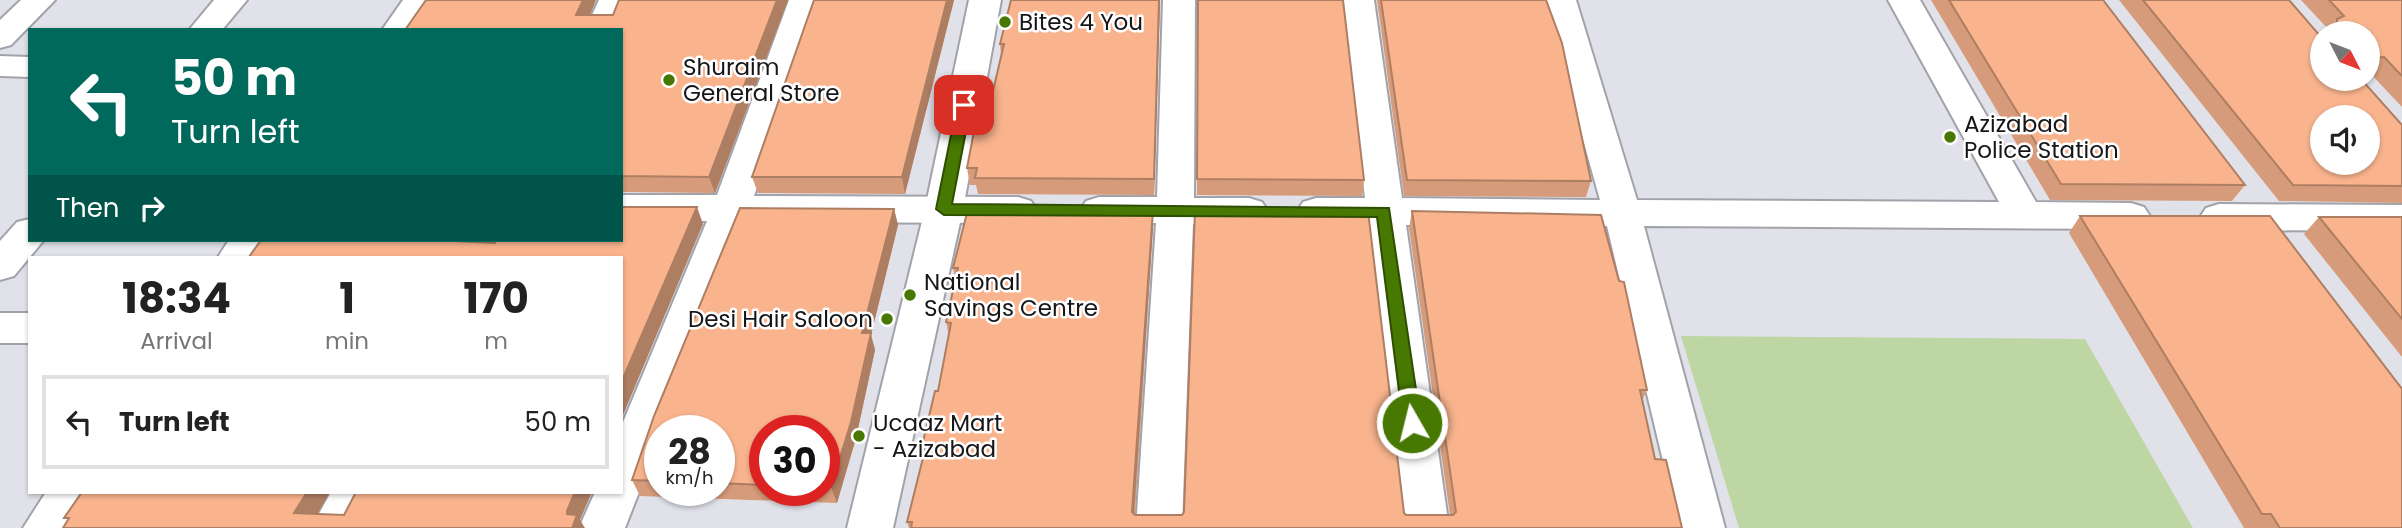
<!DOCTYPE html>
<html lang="en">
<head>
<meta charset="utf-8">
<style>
	:root { --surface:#fff; --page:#f6f6f6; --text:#222; --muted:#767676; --line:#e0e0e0 }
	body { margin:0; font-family:Poppins,sans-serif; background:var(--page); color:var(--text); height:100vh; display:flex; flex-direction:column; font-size:26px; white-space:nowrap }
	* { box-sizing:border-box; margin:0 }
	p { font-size:23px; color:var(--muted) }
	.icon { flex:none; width:38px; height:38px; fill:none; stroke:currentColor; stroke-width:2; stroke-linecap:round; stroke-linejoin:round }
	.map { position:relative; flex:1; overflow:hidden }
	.drawer { position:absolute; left:28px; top:256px; width:595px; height:238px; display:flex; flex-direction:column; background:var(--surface); border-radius:0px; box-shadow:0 2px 5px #0004 }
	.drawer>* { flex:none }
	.hud { position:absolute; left:28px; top:28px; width:595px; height:214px; border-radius:0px; box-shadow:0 2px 5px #0004; background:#00695c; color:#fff; overflow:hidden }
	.needle { width:46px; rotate:132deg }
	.buttons { position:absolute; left:2310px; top:21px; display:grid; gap:14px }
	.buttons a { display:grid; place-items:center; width:70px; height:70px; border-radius:50%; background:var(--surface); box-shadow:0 2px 5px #0004; font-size:35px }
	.speed { position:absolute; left:644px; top:415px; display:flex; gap:14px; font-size:35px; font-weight:700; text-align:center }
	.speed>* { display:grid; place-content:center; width:91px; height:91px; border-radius:50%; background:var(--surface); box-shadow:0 2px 5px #0004; line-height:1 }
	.speed small { font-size:18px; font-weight:400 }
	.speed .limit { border:10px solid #d22; background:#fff; color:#111 }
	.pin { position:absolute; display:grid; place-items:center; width:60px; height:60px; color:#fff; margin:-30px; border-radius:14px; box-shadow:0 4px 10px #0006 }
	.me { position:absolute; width:77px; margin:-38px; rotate:352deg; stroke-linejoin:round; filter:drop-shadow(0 0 5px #0008) }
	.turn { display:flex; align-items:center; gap:24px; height:147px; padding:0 28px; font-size:32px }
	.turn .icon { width:91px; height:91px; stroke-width:2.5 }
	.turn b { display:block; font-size:49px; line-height:60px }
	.then { display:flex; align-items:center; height:66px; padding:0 28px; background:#0003; gap:14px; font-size:26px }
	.eta { display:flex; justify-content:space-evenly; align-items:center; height:119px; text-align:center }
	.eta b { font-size:42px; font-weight:700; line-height:49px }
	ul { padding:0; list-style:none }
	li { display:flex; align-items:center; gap:21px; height:94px; margin:0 14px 10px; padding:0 14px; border:4px solid var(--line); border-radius:0px }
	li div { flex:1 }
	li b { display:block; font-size:26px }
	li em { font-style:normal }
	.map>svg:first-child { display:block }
</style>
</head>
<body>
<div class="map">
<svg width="2402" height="528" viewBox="0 0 2402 528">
	<rect width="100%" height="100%" fill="#e1e2e9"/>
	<path fill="#bdd6a4" d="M1681 336 2085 339 2193 528H1739Z"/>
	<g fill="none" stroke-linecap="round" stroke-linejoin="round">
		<defs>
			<g id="street">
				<path d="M21 0H55L11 45 0 48V20Z"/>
				<path d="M214 0H247L222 30H189Z"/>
				<path d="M403 0H435L414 30H382Z"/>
				<path d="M599 0H631L617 30H585Z"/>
				<path d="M789 0H821L754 196 1018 197 1031 201 1037 210 1031 219 1018 223 744 222 663 430H660V438L625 528H579L595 492H621V427L707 221H621V195H717Z"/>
				<path d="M1163 0H1195L1194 198H1249L1262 202 1268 211 1262 220 1249 224H1193L1182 528H1136L1156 223H1099L1086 219 1080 210 1086 201 1099 197H1157Z"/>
				<path d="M1342 0H1374L1402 198 1600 200 1544 0H1576L1637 200 1999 202 1888 0H1920L2036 202 2131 203 2144 207 2150 216 2144 225 2131 229 1644 226 1725 528H1679L1607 226 1406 225 1449 528H1403L1368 224H1316L1303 220 1297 211 1303 202 1316 198H1365Z"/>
				<path d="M0 56 30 57V77L0 76Z"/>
				<path d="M2219 204 2402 205V231L2219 230 2206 226 2200 217 2206 208Z"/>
				<path d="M30 219V240H44L14 276 0 280V241L17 222Z"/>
				<path d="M229 240H269L258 257H218Z"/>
				<path d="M476 240H514L504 257H466Z"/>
				<rect x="0" y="313" width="30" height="30"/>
				<path d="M46 492H94L72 528H23Z"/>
				<path d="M331 492H376L358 528H311Z"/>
			</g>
			<path id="secondary" d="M969 0H1001L963 209 893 528H847L925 209Z"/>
		</defs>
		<use href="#street" stroke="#a1a2aa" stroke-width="4"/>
		<use href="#secondary" stroke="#a1a2aa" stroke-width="4"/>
		<use href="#street" fill="#fff" fill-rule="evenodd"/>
		<use href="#secondary" fill="#fff" fill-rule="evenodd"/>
	</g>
	<g fill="#d69b7a" fill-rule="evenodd">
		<path d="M426 0H596L590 15H613L788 0 715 193 621 192V30Z"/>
		<path d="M814 0H954L905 194 758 193 752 177Z"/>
		<path d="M1011 0H1160L1154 195 978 194 976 185H970L967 168 982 132 993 91 1001 55 1000 44Z"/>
		<path d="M1198 0 1364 180 1362 196 1197 195Z"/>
		<path d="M1377 0H1546L1591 181 1586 197 1404 196Z"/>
		<path d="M1931 0H2103L2245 185 2232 201 2050 200Z"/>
		<path d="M2119 0H2289L2321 37 2402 125V203L2279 201Z"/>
		<path d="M2301 0H2402V107L2370 73H2368V33H2326L2329 30Z"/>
		<path d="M740 208 894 209 898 225 871 335 875 350 856 438 837 503 640 496 632 480 654 416ZM660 430H719V490H660ZM765 430H824V490H765Z"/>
		<path d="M1153 210V227L1135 515 1404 513 1406 515H1450L1409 228 1412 211 1647 390 1642 401 1655 459 1682 528H909L907 522 924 453 922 446 938 391 949 336 946 322 955 278 953 268Z"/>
		<path d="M2080 216 2402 528H2244L2069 233Z"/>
		<path d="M2319 217H2402V357L2304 234Z"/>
	</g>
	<g fill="#ae7e63">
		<path d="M583 0H596L584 30 576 15Z"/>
		<path d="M777 0H788L715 193 709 177Z"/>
		<path d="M947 0H954L905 194 902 177Z"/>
		<path d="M1159 0H1160L1154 195V179Z"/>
		<path d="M697 207 703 224 621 420V383Z"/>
		<path d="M894 209 898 225 871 335 875 350 856 438 837 503 831 487 862 333Z"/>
		<path d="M1153 210V227L1133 528 1132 512Z"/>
		<path d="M454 240H475L464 257Z"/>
		<path d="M307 492H330L309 528 294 513Z"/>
		<path d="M575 492H592L580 520 585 528H572L567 514V511Z"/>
	</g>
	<g fill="#f9b48e" stroke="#ae7e63" stroke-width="2" fill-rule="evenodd">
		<path d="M426 0H583L576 15H613L619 0H777L709 177 621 176V30H405Z"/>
		<path d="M814 0H947L902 177H752Z"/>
		<path d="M1011 0H1159L1154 179 975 178 977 168H967L974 131 982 132 993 91 1004 44H1000Z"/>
		<path d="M1198 0H1343L1364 180 1197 179Z"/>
		<path d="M1381 0H1546L1562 43 1591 181 1407 180Z"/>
		<path d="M1949 0H2103L2245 185 2061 184Z"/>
		<path d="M2143 0H2289L2322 38V79H2361L2402 125V186L2293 185ZM2322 117H2368V163H2322Z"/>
		<path d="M2329 0H2402V76L2384 57 2368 58V33H2337V19L2344 16Z"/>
		<path d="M621 207H697L621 383V257H249L261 240H454V241L495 243 496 240H621Z"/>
		<path d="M740 208 894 209 862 333H871L851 422 831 487H824V430H765V485L719 483V430H660V481L632 480 654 416Z"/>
		<path d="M968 209 1153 210 1132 512 1135 515H1182L1184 512 1195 210 1368 211 1404 513 1406 515H1453L1456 512 1412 211 1601 215 1619 281 1624 282 1647 390H1640L1655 459 1666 460 1682 528H911L912 522H907L926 446H922L935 391H938L951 323 946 322 958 268H953Z"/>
		<path d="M2080 216H2270L2402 389V528H2280L2271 514H2262Z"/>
		<path d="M2319 217H2402V319Z"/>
		<path d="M82 492H307L294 513 344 515 356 492H575L567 511V514L577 515 572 528H63L69 518H64Z"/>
	</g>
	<path fill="#477801" stroke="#2e4e01" stroke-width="2" d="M964 100 971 105 952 204 1389 208 1421 423 1418 428 1412 430 1406 428 1403 423 1377 217 944 215 936 209 957 105Z"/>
	<g fill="#477801" stroke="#fff" stroke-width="2.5">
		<circle cx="1005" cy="22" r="7"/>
		<circle cx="669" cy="80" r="7"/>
		<circle cx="1950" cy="137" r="7"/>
		<circle cx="910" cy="295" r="7"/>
		<circle cx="887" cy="319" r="7"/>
		<circle cx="859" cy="436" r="7"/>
	</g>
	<g text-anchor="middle" stroke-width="5" stroke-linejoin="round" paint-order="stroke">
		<g font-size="23" fill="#161619" stroke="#fff" text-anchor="start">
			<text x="1019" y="30">Bites 4 You</text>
			<text x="683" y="75">Shuraim<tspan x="683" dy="26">General Store</tspan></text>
			<text x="1964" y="132">Azizabad<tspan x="1964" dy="26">Police Station</tspan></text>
			<text x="924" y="290">National<tspan x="924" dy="26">Savings Centre</tspan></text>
			<text x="873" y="327" text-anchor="end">Desi Hair Saloon</text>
			<text x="873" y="431">Ucaaz Mart<tspan x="873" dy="26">- Azizabad</tspan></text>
		</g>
	</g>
</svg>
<div class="buttons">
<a><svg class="needle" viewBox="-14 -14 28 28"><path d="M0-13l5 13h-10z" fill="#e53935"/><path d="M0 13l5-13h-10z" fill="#767676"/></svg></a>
<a><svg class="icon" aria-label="sound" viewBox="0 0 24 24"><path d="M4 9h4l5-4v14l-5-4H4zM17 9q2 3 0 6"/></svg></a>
</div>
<div class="speed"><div>28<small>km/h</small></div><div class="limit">30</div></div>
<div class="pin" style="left:964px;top:105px;background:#d93025"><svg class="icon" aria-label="arrive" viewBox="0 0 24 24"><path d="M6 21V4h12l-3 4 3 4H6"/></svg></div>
<svg class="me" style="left:1412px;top:423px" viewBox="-20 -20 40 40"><circle r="17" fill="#477801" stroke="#fff" stroke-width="3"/><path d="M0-11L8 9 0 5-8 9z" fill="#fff"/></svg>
<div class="hud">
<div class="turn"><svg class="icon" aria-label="left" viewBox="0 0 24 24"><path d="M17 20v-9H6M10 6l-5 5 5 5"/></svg><div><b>50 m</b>Turn left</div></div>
<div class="then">Then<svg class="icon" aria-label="right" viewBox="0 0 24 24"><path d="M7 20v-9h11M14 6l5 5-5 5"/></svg></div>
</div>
<section class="drawer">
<div class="eta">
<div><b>18:34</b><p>Arrival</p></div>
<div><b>1</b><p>min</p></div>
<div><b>170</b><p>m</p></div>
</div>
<ul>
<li><svg class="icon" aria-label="left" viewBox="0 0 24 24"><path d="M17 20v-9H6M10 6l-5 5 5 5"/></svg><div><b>Turn left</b></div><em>50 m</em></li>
</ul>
</section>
</div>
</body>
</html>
